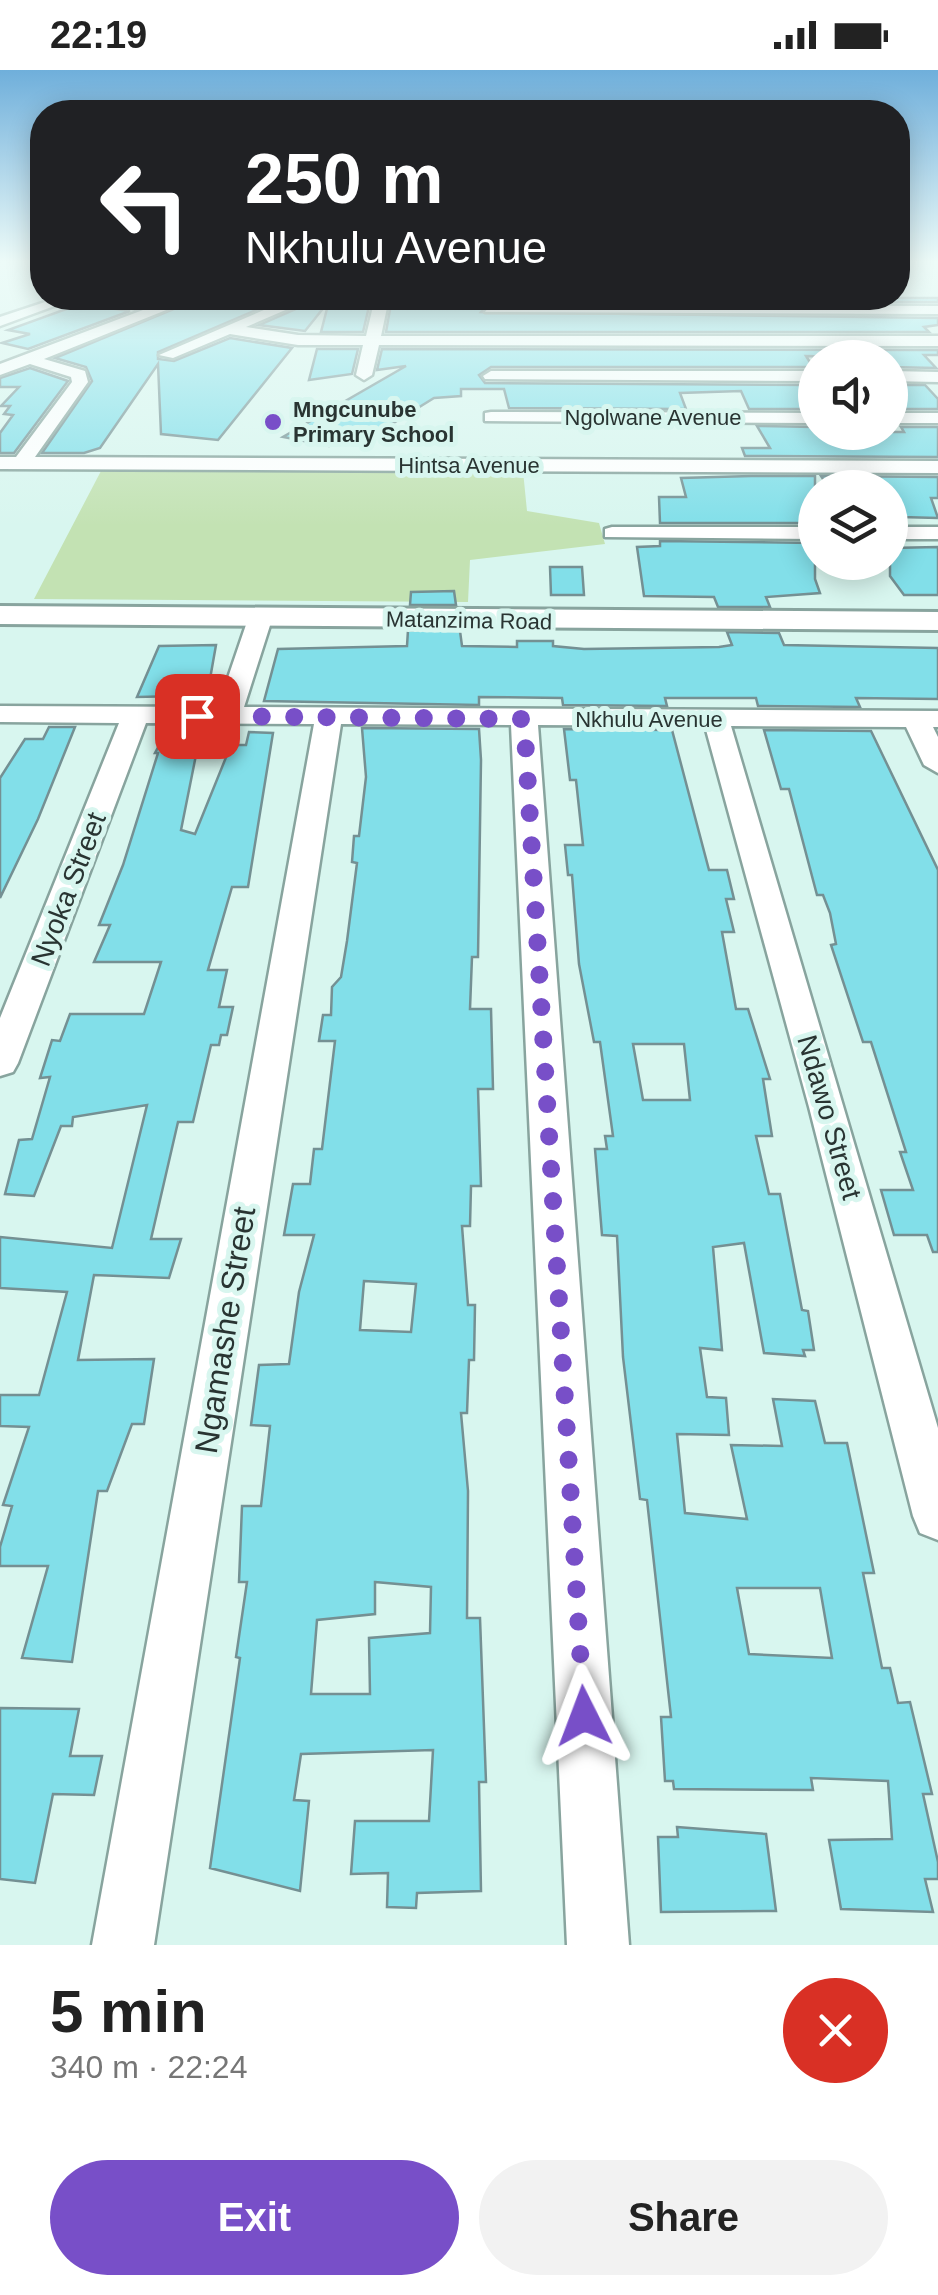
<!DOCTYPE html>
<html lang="en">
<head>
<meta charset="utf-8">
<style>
	:root { --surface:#fff; --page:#f2f2f2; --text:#222; --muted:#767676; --accent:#784fc8 }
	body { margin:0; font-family:Helvetica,sans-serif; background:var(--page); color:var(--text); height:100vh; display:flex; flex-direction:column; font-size:38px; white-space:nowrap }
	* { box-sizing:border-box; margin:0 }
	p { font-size:32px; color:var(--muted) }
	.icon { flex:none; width:55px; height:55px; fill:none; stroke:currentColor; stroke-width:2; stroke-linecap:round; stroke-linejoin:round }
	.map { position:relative; height:1875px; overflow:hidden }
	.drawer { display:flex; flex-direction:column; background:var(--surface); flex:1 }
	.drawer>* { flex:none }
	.banner { position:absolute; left:30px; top:30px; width:880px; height:210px; border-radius:40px; box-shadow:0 5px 25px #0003; background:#202124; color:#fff; overflow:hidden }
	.controls { position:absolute; left:798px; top:270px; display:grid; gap:20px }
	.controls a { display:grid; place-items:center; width:110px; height:110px; border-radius:50%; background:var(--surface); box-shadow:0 5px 25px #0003; font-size:50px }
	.pin { position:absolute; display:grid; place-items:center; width:85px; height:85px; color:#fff; margin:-42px; border-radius:20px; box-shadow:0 5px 15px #0006 }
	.me { position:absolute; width:110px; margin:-55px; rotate:357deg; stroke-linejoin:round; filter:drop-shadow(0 0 8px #0008) }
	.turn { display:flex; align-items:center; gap:35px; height:210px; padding:0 50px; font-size:45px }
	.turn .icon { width:130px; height:130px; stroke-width:2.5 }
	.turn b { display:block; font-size:70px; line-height:85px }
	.round { display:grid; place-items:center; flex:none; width:105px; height:105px; border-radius:52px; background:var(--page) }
	.overview { display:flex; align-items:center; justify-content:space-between; height:170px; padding:0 50px }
	h1 { font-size:60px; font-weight:700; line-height:75px }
	.cta { display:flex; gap:20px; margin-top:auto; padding:20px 50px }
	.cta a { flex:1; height:115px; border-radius:60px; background:var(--accent); color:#fff; font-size:40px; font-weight:700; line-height:115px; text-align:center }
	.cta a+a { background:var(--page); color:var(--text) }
	.status { display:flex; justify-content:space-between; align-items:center; height:70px; padding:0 50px; background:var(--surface); direction:ltr }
	.status svg { height:28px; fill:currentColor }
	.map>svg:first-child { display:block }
</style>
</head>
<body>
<div class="status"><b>22:19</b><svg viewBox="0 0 49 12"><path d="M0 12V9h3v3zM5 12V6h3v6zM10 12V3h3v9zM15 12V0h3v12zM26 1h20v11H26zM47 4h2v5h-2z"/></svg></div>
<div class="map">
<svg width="938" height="1875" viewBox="0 0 938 1875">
	<rect width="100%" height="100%" fill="#d8f6ef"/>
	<path fill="#c3e2b3" d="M101 401H523L527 441 599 453 605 474 470 490 468 532 34 529Z"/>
	<g fill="#82dfe9" stroke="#749093" stroke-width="2.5" fill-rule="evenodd">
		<path d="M200 228H284L158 282V289L174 291 230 268 292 278 218 370 161 364 158 294 100 378 84 383H42L92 311 86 297 55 288Z"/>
		<path d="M296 228H371L363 262H321L329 231 305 261 259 255 298 238Z"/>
		<path d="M392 228H938V232L490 231 481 242 938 248V255L924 257 929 262H386Z"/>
		<path d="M80 234 130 241 28 279 2 273 30 264 8 260Z"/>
		<path d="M317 279H358L352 304 309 310Z"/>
		<path d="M382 279 938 280V285H924L936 298 890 297V288L806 286 813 297H491L479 305 485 313 815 315V339H749L741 321 680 323 686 339 509 338 504 319H461V326L434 328 358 375 338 371 329 376 283 367 406 296 377 300Z"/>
		<path d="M30 298 68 311 14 383H0V363L13 345 4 344 10 336H1L19 317H0V308Z"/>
		<path d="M890 315H925L938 329V339H890Z"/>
		<path d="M757 356 815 357V362H904L901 357H938V387L745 386 742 378H770Z"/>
		<path d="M751 406H815V453H660L659 427H686L681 408Z"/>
		<path d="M821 406 938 407V428H931L938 448 901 447 890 428V418H829Z"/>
		<path d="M660 471 815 473V509L820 523 766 527 770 537H718L714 527 644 526 637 477 660 476Z"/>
		<path d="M938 477V525H904L890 506V478Z"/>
		<path d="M550 497H582L584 525H551Z"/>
		<path d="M454 521 456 535H410L411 522Z"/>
		<path d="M408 560 460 561 462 576 517 577V571H553V576L584 579 719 577 732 575 727 562 779 563 784 575 938 578V629L856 628 860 637 758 636 756 628H665L667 636 563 635 562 628 479 627V635L264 631 278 579 407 576Z"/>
		<path d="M216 575 207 626 200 633H178L181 626 137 627 159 576Z"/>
		<path d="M49 657H75L38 749 0 828V708L25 669H43Z"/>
		<path d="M169 657H193L187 675H198L181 760 195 764 231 675H246L249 662 273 663 248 817H232L208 900H227L219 937H233L227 965H221L219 975H211L193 1052H178L151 1169H181L169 1208 94 1205 78 1290 154 1289 144 1354H132L107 1421H98L72 1592 22 1588 48 1496H0V1477L12 1436 3 1435 29 1357 0 1356V1325H39L67 1222 0 1218V1167L112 1178 147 1035 73 1047 72 1056H61L34 1126 5 1124 19 1070 32 1069 50 1007 40 1008 52 970 60 971 70 944H144L161 892H94L110 855H99L123 795 158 683H155Z"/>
		<path d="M362 658 479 659 481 690 478 887H472L470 939H491L493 1019H478L481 1116H471L470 1156H462L468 1235H475L474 1290H469L467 1343H461L468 1421 467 1548H480L486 1712H479L481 1821 417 1823 416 1838 387 1837 388 1803 351 1804 355 1751H429L433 1680 301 1684 294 1730 309 1731 300 1821 210 1798 240 1588 236 1587 247 1512H239L242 1436H261L270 1356 251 1355 259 1295 289 1294 299 1222 314 1165H284L293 1114H310L314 1079H322L335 971H319L323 945H331L332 917 341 907 347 871 357 793 352 792 354 766H359L366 707ZM364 1211 416 1214 411 1262 360 1260ZM375 1512 431 1517 430 1563 369 1568 370 1624H311L317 1550 375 1544Z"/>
		<path d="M564 659 672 660 709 800H727L734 829H726L734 862H722L736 939H748L770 1009H763L772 1066H756L769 1124H780L802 1240 808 1241 814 1280H803L805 1286 764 1283 744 1173 713 1177 722 1280 700 1278 707 1327 726 1328 729 1365 677 1364 685 1443 747 1449 731 1375 782 1376 773 1329 815 1331 825 1373H847L874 1503H863L882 1598H890L898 1633 910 1632 932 1724H923L938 1792V1809H925L933 1842 841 1839 829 1770 892 1769 888 1711 811 1708 813 1720 674 1719 673 1711H665L661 1647H671L647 1430 640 1429 623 1287 617 1166 602 1165 595 1079H607L605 1066H613L600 972H594L579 894 572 805H568L565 775H583L576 710H570ZM633 974H684L690 1030H643ZM737 1518H820L832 1588 749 1584Z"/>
		<path d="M764 660 871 661 938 800V1182H933L927 1165H894L881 1120H913L900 1082H906L871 972H863L831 875 836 874 830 843 823 825H817L789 719H781Z"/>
		<path d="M0 1638 79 1639 70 1686H102L94 1725 53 1724 35 1813 0 1809Z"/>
		<path d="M677 1757 766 1764 776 1841 661 1842 658 1767H678Z"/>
	</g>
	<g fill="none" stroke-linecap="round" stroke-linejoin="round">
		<defs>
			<g id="minor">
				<path d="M57 228H76L0 256V247Z"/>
				<path d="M89 228 159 235 178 228H196L44 289 85 301 88 312 35 387 938 391V403L0 399V387H16L72 312 71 307 30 294 0 305V294L143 240Z"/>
				<path d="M292 228 297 235 246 257 298 265 366 266 375 228H389L381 266H938V276L379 275 372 305 364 310 356 305 363 275H298L230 264 173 288 159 285Z"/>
				<path d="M490 235 938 236V244L485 242Z"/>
				<path d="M491 301H815V311L485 309 483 306Z"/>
				<path d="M890 301 938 302V312L890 311Z"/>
				<path d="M491 342 815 343V353L485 351V343Z"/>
				<rect x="890" y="343" width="48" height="10"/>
				<path d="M612 457H815V469L605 467V459Z"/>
				<rect x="890" y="457" width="48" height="12"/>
				<path d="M261 539 273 546 244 637 938 641V657H933L938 667V703L924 695 906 657 731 656 938 1358V1470L920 1463 913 1446 809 1037 705 656 538 655 629 1875H567L511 655 341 654 154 1875H92L314 654 146 653 18 993 13 1002 0 1006V948L119 653 0 652V636L218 637 249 546Z"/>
			</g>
			<path id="tertiary" d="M0 536 938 542V560L0 554Z"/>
		</defs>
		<use href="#minor" stroke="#88a49e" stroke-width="5"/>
		<use href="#tertiary" stroke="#88a49e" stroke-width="6"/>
		<use href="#minor" fill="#fff" fill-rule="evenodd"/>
		<use href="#tertiary" fill="#fff" fill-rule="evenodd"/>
	</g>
	<linearGradient id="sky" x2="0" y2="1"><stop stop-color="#6fafdb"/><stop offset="0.42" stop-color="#edfbf8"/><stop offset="1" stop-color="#edfbf8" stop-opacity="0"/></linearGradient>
	<rect width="938" height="456" fill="url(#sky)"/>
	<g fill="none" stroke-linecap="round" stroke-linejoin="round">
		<path stroke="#784fc8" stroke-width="18" stroke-dasharray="0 32.4" d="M197 646 524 649 584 1646"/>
	</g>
	<circle fill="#784fc8" stroke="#d8f6ef" stroke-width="4" cx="273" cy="352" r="10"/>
	<g text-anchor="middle" stroke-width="10" stroke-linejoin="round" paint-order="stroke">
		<g font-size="22" font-weight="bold" fill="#293432" stroke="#d8f6ef" text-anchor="start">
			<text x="293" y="347">Mngcunube<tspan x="293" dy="25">Primary School</tspan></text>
		</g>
		<g font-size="22" fill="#293432" stroke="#d8f6ef">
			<text x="653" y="355">Ngolwane Avenue</text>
			<text x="469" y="403">Hintsa Avenue</text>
			<text transform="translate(469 550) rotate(1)" y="8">Matanzima Road</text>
			<text x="649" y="657">Nkhulu Avenue</text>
		</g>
		<g font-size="28" fill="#293432" stroke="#d8f6ef">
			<text transform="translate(68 819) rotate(-69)" y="10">Nyoka Street</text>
			<text transform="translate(830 1047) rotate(74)" y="10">Ndawo Street</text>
		</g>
		<g font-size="32" fill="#293432" stroke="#d8f6ef">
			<text transform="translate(225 1260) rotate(-81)" y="11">Ngamashe Street</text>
		</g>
	</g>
</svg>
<div class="controls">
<a><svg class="icon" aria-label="sound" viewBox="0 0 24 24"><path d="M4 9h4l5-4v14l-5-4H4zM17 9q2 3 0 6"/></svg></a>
<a><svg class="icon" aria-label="layers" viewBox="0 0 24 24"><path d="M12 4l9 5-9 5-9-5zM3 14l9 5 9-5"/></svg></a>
</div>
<div class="pin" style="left:197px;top:646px;background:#d93025"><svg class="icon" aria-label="arrive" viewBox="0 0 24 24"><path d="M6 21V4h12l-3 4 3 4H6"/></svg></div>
<svg class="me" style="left:584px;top:1646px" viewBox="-20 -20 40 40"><path d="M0-17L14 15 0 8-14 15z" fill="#784fc8" stroke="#fff" stroke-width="4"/></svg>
<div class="banner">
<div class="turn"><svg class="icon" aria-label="left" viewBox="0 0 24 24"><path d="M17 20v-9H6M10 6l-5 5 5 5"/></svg><div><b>250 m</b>Nkhulu Avenue</div></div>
</div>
</div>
<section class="drawer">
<div class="overview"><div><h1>5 min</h1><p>340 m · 22:24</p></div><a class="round" style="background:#d93025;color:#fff"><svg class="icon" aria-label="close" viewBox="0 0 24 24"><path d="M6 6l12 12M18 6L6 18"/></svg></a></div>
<div class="cta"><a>Exit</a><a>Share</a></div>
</section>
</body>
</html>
